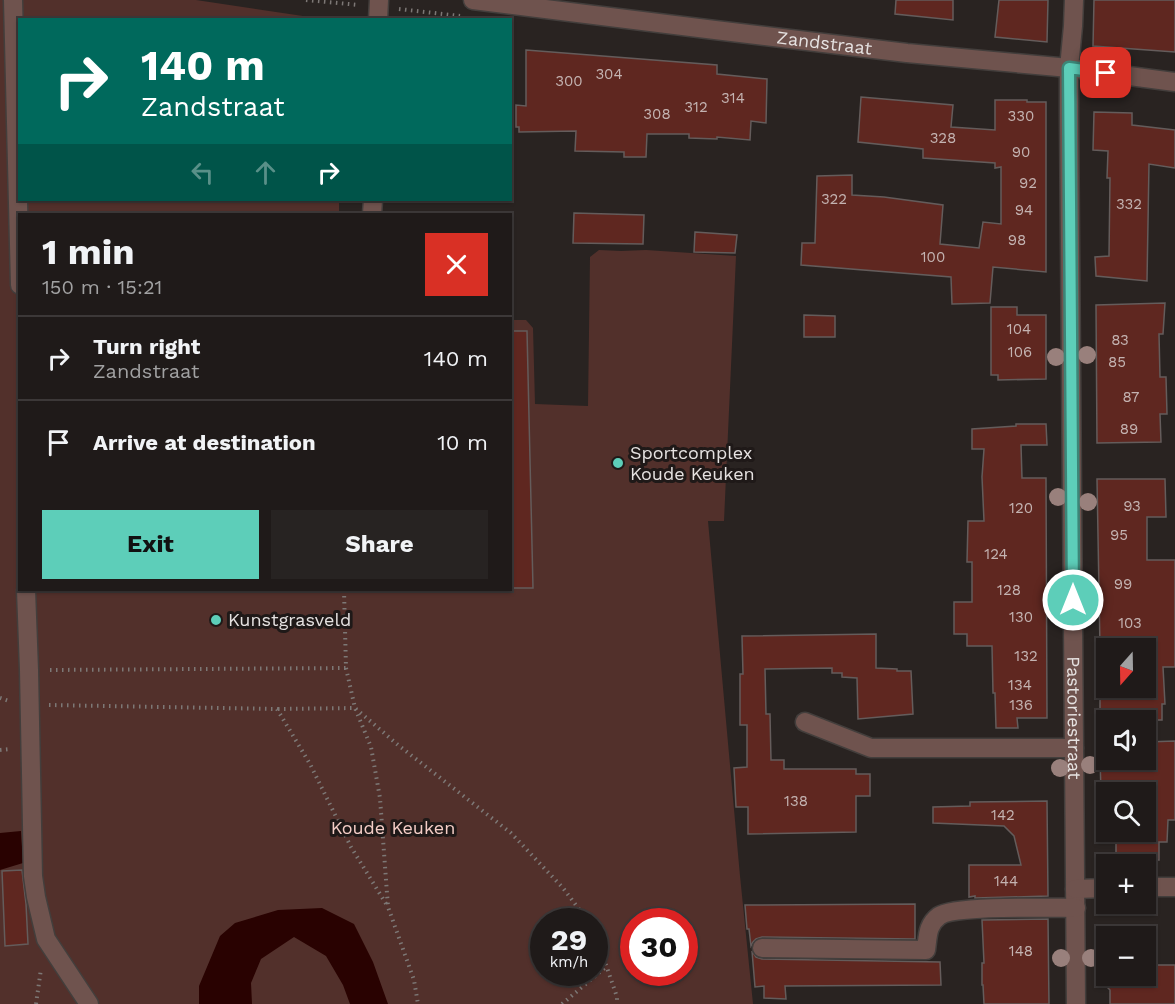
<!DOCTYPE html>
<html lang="en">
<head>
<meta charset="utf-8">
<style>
	:root { --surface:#1f1a19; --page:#272322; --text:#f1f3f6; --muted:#a1a1a2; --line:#3c3838; --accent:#5dceb9 }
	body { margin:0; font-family:"Work Sans",sans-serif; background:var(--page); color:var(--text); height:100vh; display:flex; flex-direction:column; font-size:22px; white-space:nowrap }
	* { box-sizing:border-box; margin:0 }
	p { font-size:20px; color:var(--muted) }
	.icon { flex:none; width:33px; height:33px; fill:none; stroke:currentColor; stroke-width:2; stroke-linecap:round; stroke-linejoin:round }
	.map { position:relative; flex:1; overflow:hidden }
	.sheet { position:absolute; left:18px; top:213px; width:494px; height:378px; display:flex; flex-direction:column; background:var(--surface); border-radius:0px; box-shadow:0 2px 4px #0004,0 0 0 2px var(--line) }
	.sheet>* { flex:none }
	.top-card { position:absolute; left:18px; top:18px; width:494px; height:183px; border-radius:0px; box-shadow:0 2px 4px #0004,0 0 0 2px var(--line); background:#00695c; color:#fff; overflow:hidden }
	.needle { width:39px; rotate:200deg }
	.buttons { position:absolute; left:1096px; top:638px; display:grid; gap:12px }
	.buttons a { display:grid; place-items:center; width:60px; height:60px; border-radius:0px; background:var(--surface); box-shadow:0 2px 4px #0004,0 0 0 2px var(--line); font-size:30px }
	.speed { position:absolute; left:530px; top:908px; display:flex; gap:12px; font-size:30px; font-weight:700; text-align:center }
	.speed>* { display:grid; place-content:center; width:78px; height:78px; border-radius:50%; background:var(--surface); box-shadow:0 2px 4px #0004,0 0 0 2px var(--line); line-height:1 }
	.speed small { font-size:15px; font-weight:400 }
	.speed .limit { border:9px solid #d22; background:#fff; color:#111 }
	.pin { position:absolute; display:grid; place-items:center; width:51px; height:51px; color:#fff; margin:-26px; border-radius:12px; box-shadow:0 3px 9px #0006 }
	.me { position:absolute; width:66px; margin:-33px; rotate:0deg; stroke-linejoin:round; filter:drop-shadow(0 0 4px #0008) }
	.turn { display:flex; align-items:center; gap:21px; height:126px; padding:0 24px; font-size:27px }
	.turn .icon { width:78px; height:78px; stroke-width:2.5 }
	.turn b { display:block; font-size:42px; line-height:51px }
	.lanes { display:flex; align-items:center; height:57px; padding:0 24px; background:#0003; justify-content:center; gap:30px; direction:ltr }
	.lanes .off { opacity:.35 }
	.round { display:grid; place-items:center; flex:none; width:63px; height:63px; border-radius:0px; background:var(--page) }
	.overview { display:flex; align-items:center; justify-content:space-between; height:102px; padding:0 24px }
	h1 { font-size:36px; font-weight:700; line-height:45px }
	.button { display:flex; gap:12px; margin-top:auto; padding:12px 24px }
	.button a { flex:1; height:69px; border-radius:0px; background:var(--accent); color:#111; font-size:24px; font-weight:700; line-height:69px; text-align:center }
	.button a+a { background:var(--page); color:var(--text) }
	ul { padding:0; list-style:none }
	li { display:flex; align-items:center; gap:18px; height:84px; padding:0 24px; border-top:2px solid var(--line) }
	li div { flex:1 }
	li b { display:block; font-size:22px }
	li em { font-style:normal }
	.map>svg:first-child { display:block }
</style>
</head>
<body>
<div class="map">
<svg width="1175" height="1004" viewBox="0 0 1175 1004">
	<rect width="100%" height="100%" fill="#292321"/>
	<path fill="#52302b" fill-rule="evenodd" d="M0 0H196L323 19 20 20V200H340L339 203V214H20V590H510V320H526L533 328 535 404 588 406 590 257 599 250 621 251 646 250 736 256 724 521H708L740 876 753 1004H0ZM543 921H594V972H543ZM633 921H684V972H633Z"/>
	<g fill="#290201">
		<path d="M21 831 23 863 0 870V833Z"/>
		<path d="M322 908 354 924 373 962 388 1004H350L343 985 326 956 294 937 261 959 251 983 252 1004H199V986L220 936 235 923 278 910Z"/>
	</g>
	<g fill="#5f2720" stroke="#645c5b" stroke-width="1.5">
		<path d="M896 0H953V20L895 14Z"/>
		<path d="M999 0H1048L1047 42 995 37Z"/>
		<path d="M1094 0H1175V52L1093 46Z"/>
		<path d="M526 50 717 65V74L767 79 766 123 751 121 750 140 717 137V139L689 138V134H647L646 157H624V152L575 151 576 131 519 132V127H516V105L526 106Z"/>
		<path d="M861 97 953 105 951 127 995 130V100H1027V102H1046V272L993 267 990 303 952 304 951 277 801 265 802 243H815L817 176 852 175V195L884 197 943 205 940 244 979 248 983 222 1001 224V167L995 168V163L923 158V149L858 142Z"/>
		<path d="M1094 112 1132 113V125L1175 130V168L1149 164 1147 281 1096 276 1095 257 1109 256 1110 178H1107L1108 151 1093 150Z"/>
		<path d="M574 213 644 215 643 244 573 243Z"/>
		<path d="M695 232 737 235 735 253 694 252Z"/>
		<path d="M1165 303 1163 334H1159L1160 377H1166L1167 414H1160L1161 442 1097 443 1096 305Z"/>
		<path d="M991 307H1017V315H1046V379L998 380V375H991Z"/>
		<path d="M804 315 835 316V337H804Z"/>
		<path d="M510 331H527L533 588H510Z"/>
		<path d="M1016 424H1046L1047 445H1021L1022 478H1046L1047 718H1017L1018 728H996L995 693H993L992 646H967V634H954V602H972V562H967L968 521H984L982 477 984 449H972V429L1016 426Z"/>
		<path d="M1097 479H1165L1166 517H1147V560H1175V667H1163L1165 704H1162V720H1100V687H1146V648H1100Z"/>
		<path d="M876 634V668L897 669V671H911L913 714 858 719 857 678 842 677V673H832V668L765 669 766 714H770L771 760H784V769H856V774H870V796H856V832L748 834V807H736L734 768 747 767V725H740V674H743L742 636Z"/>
		<path d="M1175 741V820H1168L1167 842H1159V860H1116V831H1146V792H1101L1100 759H1146V742Z"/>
		<path d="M1047 801 1048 896 975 898V896L969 897V865H1021L1014 836 1004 826 933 823V807L970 806V802Z"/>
		<path d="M22 870 26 904 28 944 5 946 2 871Z"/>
		<path d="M915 904V939L762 937 756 939 753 942 751 946 749 929H747L745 905Z"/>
		<path d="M1048 919 1049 1004H984L983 985H982V963H984L982 920Z"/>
		<path d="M752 951 756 957 762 959 940 962 941 985 785 986 786 999 764 998V986L755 987Z"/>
		<path d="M1146 965H1175V1004H1110V990L1105 985 1113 975H1146Z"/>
	</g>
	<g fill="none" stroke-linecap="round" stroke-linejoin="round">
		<defs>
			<g id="minor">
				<path d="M13 0 20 285"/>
				<path id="s1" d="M473 0 715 30 907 53 1069 68 1175 82"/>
				<path id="s2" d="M1074 0 1073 26 1069 68V113L1076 1004"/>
				<path d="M378 20 379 0"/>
				<path d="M372 214 373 200"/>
				<path d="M26 590 29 670 33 876 36 897 46 939 89 1004"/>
				<path d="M805 722 871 748H1074"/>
				<path d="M1146 887H1175"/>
				<path d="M1075 889 1107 888"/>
				<path d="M762 948 926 950C928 936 927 925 939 916 954 905 1052 908 1076 908"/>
			</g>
		</defs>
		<use href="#minor" stroke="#433e3c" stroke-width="21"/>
		<g stroke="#7d7876" stroke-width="4" stroke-dasharray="1.5 4.5" stroke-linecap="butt">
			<path d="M306 0 359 5"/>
			<path d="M399 9 460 16"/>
			<path d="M344 590 346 668 355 708 371 747 380 798 388 907 414 980 418 1004"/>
			<path d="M50 670 346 668"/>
			<path d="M0 698 9 701"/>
			<path d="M49 705 277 709 310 764 351 847 388 907"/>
			<path d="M278 709 355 708 398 745 511 833 563 888 588 921"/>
			<path d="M0 750 11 749"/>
			<path d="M594 930 617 997V1004"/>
			<path d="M36 1004 41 969"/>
			<path d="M562 1004 607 966"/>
		</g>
		<use href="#minor" stroke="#6f534e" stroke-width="18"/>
	</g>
	<g fill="#99807c">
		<circle cx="1087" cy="355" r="9"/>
		<circle cx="1056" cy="357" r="9"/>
		<circle cx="1058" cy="497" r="9"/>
		<circle cx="1088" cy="502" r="9"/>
		<circle cx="1090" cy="765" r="9"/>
		<circle cx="1060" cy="768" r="9"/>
		<circle cx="1061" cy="958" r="9"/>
		<circle cx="1091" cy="958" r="9"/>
	</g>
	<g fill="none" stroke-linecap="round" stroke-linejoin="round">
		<defs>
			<path id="route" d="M1073 600 1069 68 1106 73"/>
		</defs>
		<use href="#route" stroke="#3c8678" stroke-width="15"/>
		<use href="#route" stroke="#5dceb9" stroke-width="10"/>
	</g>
	<g fill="#5dceb9" stroke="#1f1918" stroke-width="2">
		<circle cx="618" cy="463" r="6"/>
		<circle cx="216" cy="620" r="6"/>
	</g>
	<g text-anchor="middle" stroke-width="6" stroke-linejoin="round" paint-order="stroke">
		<g font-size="15" fill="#c4b3b1">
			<text x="609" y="79">304</text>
			<text x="569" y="86">300</text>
			<text x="733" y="103">314</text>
			<text x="696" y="112">312</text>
			<text x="657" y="119">308</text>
			<text x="1021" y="121">330</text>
			<text x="943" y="143">328</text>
			<text x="1021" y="157">90</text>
			<text x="1028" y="188">92</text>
			<text x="834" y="204">322</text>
			<text x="1129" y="209">332</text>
			<text x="1024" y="215">94</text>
			<text x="1017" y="245">98</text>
			<text x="933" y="262">100</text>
			<text x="1019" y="334">104</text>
			<text x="1120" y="345">83</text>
			<text x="1020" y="357">106</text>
			<text x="1117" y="367">85</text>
			<text x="1131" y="402">87</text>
			<text x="1129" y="434">89</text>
			<text x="1132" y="511">93</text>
			<text x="1021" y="513">120</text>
			<text x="1119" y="540">95</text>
			<text x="996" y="559">124</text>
			<text x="1123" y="589">99</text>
			<text x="1009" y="595">128</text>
			<text x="1021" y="622">130</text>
			<text x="1130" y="628">103</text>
			<text x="1026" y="661">132</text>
			<text x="1020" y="690">134</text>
			<text x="1021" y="710">136</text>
			<text x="796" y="806">138</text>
			<text x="1003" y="820">142</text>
			<text x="1006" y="886">144</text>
			<text x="1021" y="956">148</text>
		</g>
		<g font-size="18" fill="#e6e2e1" stroke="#1f1918">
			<text dy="6" stroke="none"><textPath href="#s1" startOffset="354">Zandstraat</textPath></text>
			<text dy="6" stroke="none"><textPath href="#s2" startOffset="718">Pastoriestraat</textPath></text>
		</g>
		<g font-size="18" fill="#e6e2e1" stroke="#1f1918" text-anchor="start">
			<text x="630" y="459">Sportcomplex<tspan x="630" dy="21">Koude Keuken</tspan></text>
			<text x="228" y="626">Kunstgrasveld</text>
		</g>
		<g font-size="18" fill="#f4cdc6" stroke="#1f1918">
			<text x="393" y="834">Koude Keuken</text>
		</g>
	</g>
</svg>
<div class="buttons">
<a><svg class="needle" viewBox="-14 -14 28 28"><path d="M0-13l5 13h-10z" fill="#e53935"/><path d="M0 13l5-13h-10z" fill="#a1a1a2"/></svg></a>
<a><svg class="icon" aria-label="sound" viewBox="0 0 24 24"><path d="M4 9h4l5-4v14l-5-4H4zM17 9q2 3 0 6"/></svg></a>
<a><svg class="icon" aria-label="search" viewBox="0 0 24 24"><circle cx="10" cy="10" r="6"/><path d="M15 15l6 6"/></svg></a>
<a>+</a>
<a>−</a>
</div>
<div class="speed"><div>29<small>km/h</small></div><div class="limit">30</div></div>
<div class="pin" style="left:1106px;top:73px;background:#d93025"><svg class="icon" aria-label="arrive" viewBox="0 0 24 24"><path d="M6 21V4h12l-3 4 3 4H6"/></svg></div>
<svg class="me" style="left:1073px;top:600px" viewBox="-20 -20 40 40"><circle r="17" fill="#5dceb9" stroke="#fff" stroke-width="3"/><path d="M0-11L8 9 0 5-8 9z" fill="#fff"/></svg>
<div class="top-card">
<div class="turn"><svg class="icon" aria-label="right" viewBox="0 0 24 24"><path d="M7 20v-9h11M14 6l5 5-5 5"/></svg><div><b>140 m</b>Zandstraat</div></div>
<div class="lanes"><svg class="icon off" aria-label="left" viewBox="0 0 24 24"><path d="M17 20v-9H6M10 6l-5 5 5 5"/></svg><svg class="icon off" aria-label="ahead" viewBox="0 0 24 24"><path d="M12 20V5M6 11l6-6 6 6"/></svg><svg class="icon" aria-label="right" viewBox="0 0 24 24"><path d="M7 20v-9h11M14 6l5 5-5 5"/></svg></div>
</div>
<section class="sheet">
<div class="overview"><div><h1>1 min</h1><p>150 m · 15:21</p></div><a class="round" style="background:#d93025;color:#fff"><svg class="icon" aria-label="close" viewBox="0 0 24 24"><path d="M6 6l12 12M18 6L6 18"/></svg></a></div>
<ul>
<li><svg class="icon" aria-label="right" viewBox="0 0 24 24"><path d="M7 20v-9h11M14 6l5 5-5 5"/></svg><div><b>Turn right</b><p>Zandstraat</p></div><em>140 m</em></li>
<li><svg class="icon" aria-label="arrive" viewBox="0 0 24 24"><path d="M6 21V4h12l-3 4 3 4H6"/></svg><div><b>Arrive at destination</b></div><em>10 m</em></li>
</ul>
<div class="button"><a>Exit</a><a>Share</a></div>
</section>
</div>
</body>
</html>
